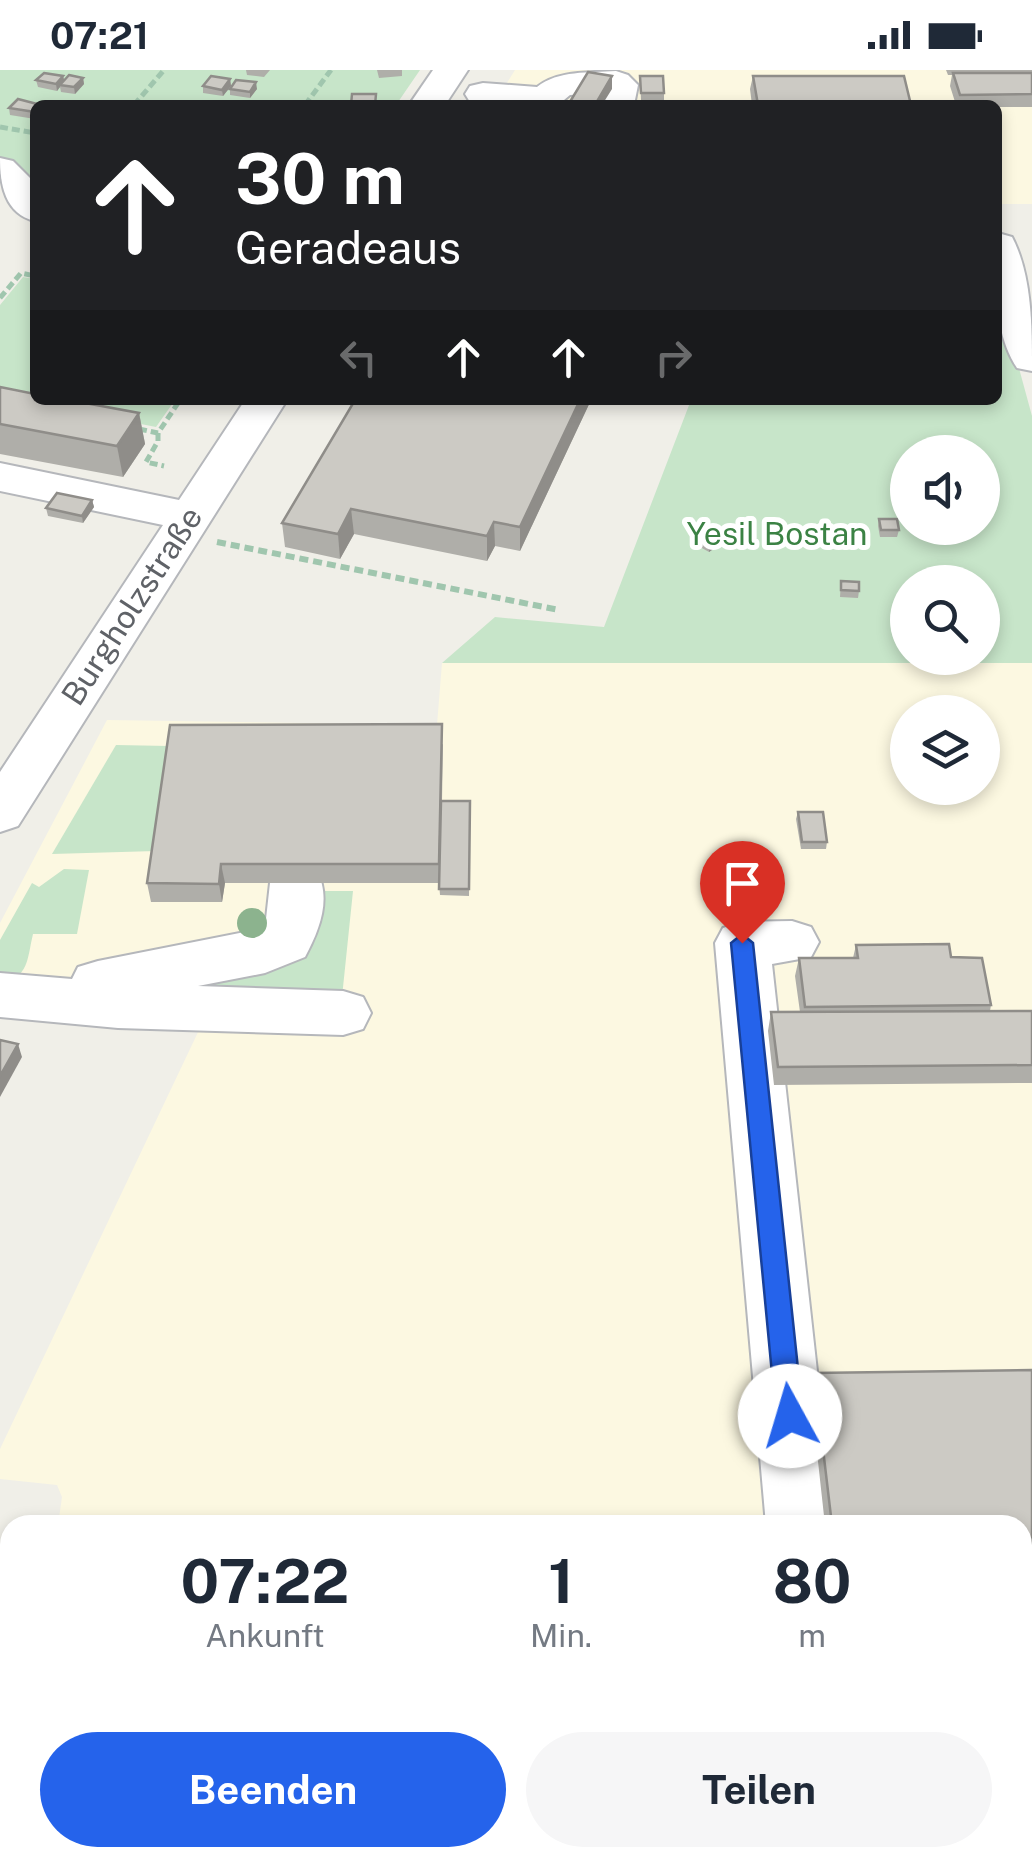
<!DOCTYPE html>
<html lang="de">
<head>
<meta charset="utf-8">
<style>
	:root { --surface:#fff; --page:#f6f6f7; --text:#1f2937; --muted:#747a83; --accent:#2563eb }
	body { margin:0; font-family:"Public Sans",sans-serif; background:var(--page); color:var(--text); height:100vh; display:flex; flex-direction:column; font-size:38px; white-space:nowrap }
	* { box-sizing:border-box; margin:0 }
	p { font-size:32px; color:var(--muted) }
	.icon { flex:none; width:55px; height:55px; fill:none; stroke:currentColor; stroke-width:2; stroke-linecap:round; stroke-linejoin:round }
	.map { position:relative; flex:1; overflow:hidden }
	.drawer { position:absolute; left:0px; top:1445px; width:1032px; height:352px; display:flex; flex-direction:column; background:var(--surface); border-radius:30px 30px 0 0; box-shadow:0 5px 15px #0003 }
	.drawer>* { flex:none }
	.top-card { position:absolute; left:30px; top:30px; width:972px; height:305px; border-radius:15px; box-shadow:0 5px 15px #0003; background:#202124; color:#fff; overflow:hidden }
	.tools { position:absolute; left:890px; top:365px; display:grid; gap:20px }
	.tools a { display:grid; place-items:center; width:110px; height:110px; border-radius:50%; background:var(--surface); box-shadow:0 5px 15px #0003; font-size:50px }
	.pin { position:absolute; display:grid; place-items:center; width:85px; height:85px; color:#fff; margin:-102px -42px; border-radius:50% 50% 50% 0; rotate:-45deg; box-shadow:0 0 10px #0007 }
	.pin .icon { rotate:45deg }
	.me { position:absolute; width:110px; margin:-55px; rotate:354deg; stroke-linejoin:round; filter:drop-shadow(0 0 8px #0008) }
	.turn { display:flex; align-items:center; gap:35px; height:210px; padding:0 40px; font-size:45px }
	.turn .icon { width:130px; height:130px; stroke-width:2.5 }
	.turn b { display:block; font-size:70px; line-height:85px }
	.lanes { display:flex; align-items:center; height:95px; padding:0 40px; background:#0003; justify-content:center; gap:50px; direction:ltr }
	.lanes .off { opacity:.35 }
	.eta { display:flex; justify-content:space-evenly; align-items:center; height:170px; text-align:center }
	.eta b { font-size:60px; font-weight:700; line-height:70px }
	.primary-button { display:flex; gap:20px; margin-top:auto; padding:20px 40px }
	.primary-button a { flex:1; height:115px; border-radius:60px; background:var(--accent); color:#fff; font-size:40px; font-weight:700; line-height:115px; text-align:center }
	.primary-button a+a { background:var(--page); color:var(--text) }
	.status { display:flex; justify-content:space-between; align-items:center; height:70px; padding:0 50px; background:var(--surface); direction:ltr }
	.status svg { height:28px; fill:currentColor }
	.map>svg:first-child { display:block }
</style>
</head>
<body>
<div class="status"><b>07:21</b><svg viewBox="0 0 49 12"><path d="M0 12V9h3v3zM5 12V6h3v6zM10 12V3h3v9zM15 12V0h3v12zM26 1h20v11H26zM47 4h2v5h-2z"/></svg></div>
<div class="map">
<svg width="1032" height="1797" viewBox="0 0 1032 1797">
	<rect width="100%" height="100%" fill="#f0efe8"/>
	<g fill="#fcf8e1" fill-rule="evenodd">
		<path d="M515 0H1032V134H998V35H493Z"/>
		<path d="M442 593H1032V1796L9 1797 10 1787 1022 1788V1455H58L62 1427 57 1415 0 1409V1379L200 958 0 939V853L107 650 437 655ZM908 642H982V718H908Z"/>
	</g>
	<g fill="#c7e5c9" fill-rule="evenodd">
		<path d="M0 0H420L396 35H35V116L0 86Z"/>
		<path d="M23 207 35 209V330H175L156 357 0 326V235Z"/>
		<path d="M998 221 1032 346V593H442L495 547 604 557 691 330H998ZM908 382H982V458H908ZM908 512H982V588H908Z"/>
		<path d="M116 675 169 676 156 781 52 784Z"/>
		<path d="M64 799 89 800 77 864H33C27 889 29 909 0 912V870L32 813 39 817Z"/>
		<path d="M316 821H353L342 927 153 919 212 910Z"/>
	</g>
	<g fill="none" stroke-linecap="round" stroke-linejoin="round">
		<defs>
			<g id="minor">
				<path d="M433 0H468L445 35H409Z"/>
				<path d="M616 1 628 5 638 15 634 35H598L601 23 570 25 558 35 470 32 465 24 470 16 483 13 537 17C558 0 589 3 616 1Z"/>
				<path d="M0 88 13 91 35 113V151C5 144 0 115 0 88Z"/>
				<path d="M998 163 1012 167C1032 205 1032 257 1032 301L1017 298C992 261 995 205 998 163Z"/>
				<path d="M245 330H287L18 756 0 762V702L163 455 0 421V393L179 430Z"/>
				<path d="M297 793 316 799C332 828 320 859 305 887L265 903 198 916 343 921 363 927 371 943 363 959 343 965 118 958 0 947V903L72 909 78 897 98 891 265 858 270 813 278 799Z"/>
				<path d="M792 851 811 857 819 872 811 887 772 894 834 1455H766L715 873 723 858 742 852Z"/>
				<rect x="796" y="1788" width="74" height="9"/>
			</g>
		</defs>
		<use href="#minor" stroke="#b5b7bb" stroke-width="4"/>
		<g stroke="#a0c6ae" stroke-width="5" stroke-dasharray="8 4" stroke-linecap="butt">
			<path d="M134 35 164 0"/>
			<path d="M305 35 331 0"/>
			<path d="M0 57 35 63"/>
			<path d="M0 228 21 203 35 206"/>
			<path d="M139 359 158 363 180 330"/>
			<path d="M158 363V371L146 392 164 396"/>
		</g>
		<path stroke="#a0c6ae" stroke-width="6" stroke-dasharray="9 5" stroke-linecap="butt" d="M217 472 559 540"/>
		<use href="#minor" fill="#fff" fill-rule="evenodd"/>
	</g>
	<circle fill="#8cb38e" cx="252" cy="853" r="15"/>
	<g fill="#afaea9">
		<path d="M246 0H270L264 7 247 5Z"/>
		<path d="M377 0H402V6L379 8Z"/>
		<path d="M946 0H1032V37H998V35H956L950 16 952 5H948Z"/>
		<path d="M63 6 64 10 83 8 84 14 75 24 61 22 60 17 57 21 38 17 36 10Z"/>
		<path d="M640 6 664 23V30H641Z"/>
		<path d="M753 6 911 35H752L750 19Z"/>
		<path d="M230 9 231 16 223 26 203 23V16Z"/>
		<path d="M230 19H257L250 28 230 25Z"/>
		<path d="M35 35V49L10 45 9 38Z"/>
		<path d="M0 317 139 343 145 374 123 407 0 384Z"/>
		<path d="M591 330 520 481 495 476 487 491 354 464 340 489 285 477 282 453Z"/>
		<path d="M92 430 94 437 83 453 48 446 46 438Z"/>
		<path d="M879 449 899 460 897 467H880L878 456Z"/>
		<path d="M694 466 719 475 709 482 693 473Z"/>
		<path d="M841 511 859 521 858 528 840 527Z"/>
		<path d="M443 674 442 731H470L469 826 440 825 439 813H225L222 832H151L147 813Z"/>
		<path d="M798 742 827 772 826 779H801L796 749Z"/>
		<path d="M856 875 951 887 991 935 990 941H1032V1013L774 1015 768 961 771 942H800L795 906 799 888H853Z"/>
		<path d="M1032 1300V1587H1022V1455H825L810 1319 814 1303Z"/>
	</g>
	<g fill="#8f8d89">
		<path d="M63 6 65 13 60 15V17L57 21 56 14Z"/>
		<path d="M612 6V19L602 35H595Z"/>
		<path d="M83 8 84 14 75 24 74 17Z"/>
		<path d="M230 9 231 16 223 26 222 20Z"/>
		<path d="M256 12 257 19 250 28V22Z"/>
		<path d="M580 330H591L520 481V457Z"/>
		<path d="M139 343 145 374 123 407 117 376Z"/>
		<path d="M92 430 94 437 83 453 82 446Z"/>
		<path d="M351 439 354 464 340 489 338 464Z"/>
		<path d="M494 452 495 476 487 491V466Z"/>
		<path d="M719 468V475L709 482V475Z"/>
		<path d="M221 794 225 813 222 832 219 814Z"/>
		<path d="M18 974 22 987 0 1027V1006Z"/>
	</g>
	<g fill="#cccac4" stroke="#8f8d89" stroke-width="2.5">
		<path d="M588 2 612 6 595 35H568Z"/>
		<path d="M44 3 63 6 56 14 36 10Z"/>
		<path d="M953 3H1032V24L960 25Z"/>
		<path d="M69 5 83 8 74 17 60 15Z"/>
		<path d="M211 6 230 9 222 20 203 16Z"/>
		<path d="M640 6H663L664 23H641Z"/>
		<path d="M753 6H904L911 35H758Z"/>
		<path d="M236 10 256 12 250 22 230 19Z"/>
		<path d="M352 24H376L375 35H351Z"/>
		<path d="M18 29 41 35H35V42L9 38Z"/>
		<path d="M0 317 35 324V330H69L139 343 117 376 0 354Z"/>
		<path d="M355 330H580L520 457 494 452 487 466 351 439 338 464 282 453Z"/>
		<path d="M57 423 92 430 82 446 46 438Z"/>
		<path d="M879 449H897L899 460H881Z"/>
		<path d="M704 459 719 468 709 475 694 466Z"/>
		<path d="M841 511 859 512V521L841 520Z"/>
		<path d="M442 654 439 794H221L219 814 147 813 170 655Z"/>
		<path d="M441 731H470L469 819H439Z"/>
		<path d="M798 742H823L827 772H802Z"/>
		<path d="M949 874 951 887 982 888 991 935 805 937 799 888H858L856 875Z"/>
		<path d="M1032 941V995L778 997 771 942Z"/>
		<path d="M0 970 18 974 0 1006Z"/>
		<path d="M1032 1300V1574H1022V1455H832L814 1303Z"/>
	</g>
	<path fill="#2563eb" stroke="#184099" stroke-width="2.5" d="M742 864 753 873 803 1346 799 1355 790 1359 780 1355 776 1346 731 873Z"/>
	<g text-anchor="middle" stroke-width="10" stroke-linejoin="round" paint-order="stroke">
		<g font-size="32" fill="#3b8244" stroke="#fff">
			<text x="777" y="475">Yesil Bostan</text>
		</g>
		<g font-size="32" fill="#5f6267" stroke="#fff">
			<text transform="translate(132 536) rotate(-57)" y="11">Burgholzstraße</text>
		</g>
	</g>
</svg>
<div class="tools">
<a><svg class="icon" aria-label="sound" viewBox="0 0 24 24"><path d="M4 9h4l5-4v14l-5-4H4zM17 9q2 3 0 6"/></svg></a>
<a><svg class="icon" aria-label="search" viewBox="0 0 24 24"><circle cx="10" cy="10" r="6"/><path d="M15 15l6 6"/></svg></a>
<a><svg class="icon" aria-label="layers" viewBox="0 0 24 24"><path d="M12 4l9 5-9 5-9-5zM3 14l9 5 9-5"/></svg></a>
</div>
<div class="pin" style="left:742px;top:873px;background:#d93025"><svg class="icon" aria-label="arrive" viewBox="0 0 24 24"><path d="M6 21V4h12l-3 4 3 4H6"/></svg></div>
<svg class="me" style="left:790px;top:1346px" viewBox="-20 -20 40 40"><circle r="19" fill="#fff"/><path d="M0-13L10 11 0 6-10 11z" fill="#2563eb"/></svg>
<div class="top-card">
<div class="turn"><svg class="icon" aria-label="ahead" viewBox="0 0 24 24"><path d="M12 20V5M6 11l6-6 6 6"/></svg><div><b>30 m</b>Geradeaus</div></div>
<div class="lanes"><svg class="icon off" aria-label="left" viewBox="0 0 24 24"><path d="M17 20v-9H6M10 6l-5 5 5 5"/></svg><svg class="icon" aria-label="ahead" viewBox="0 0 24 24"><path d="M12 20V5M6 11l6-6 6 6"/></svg><svg class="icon" aria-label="ahead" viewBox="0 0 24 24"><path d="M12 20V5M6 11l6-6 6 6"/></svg><svg class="icon off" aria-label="right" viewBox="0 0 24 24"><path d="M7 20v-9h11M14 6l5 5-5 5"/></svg></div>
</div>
<section class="drawer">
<div class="eta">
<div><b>07:22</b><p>Ankunft</p></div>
<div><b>1</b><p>Min.</p></div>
<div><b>80</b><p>m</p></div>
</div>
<div class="primary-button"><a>Beenden</a><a>Teilen</a></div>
</section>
</div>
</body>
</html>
